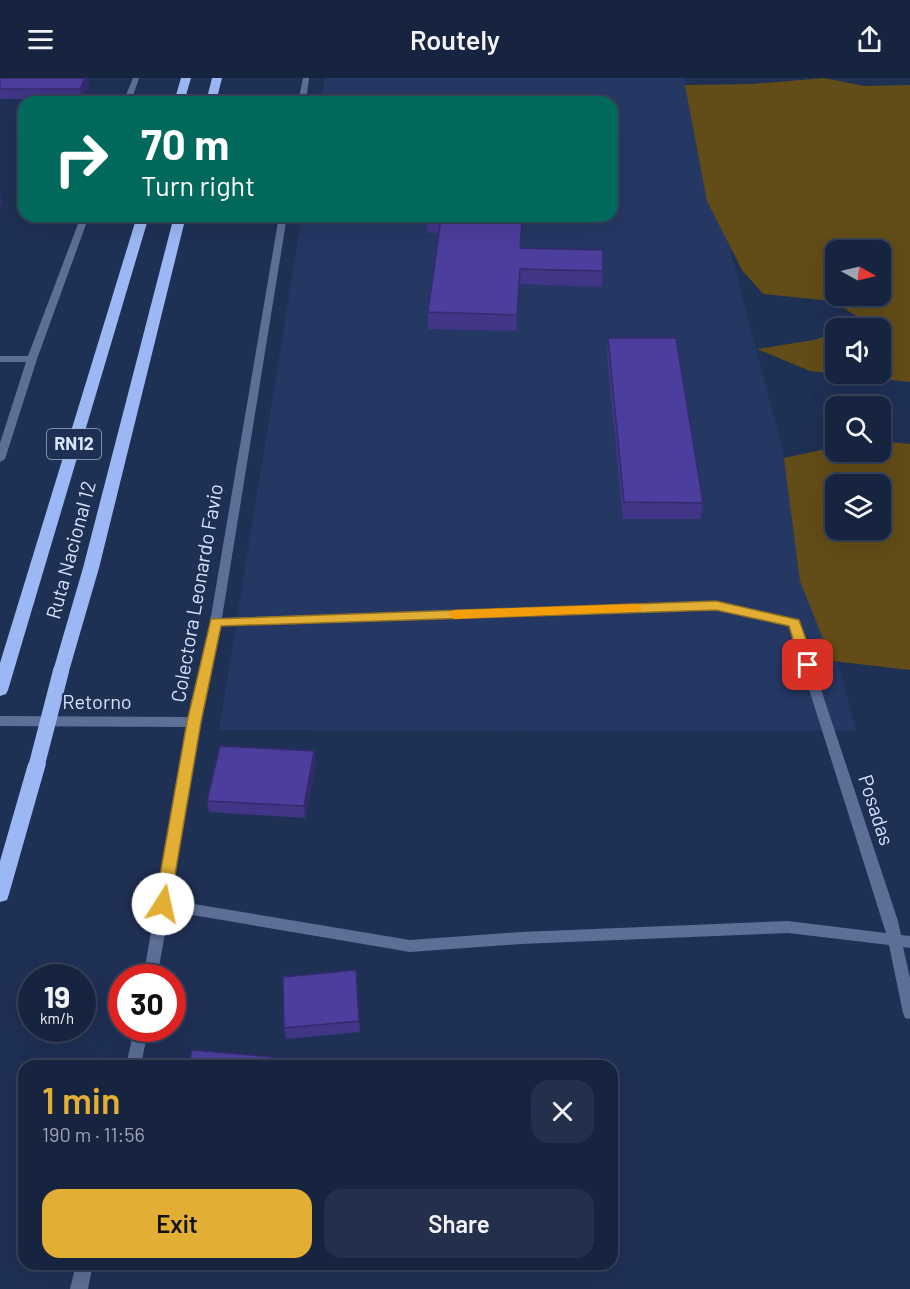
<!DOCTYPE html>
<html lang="en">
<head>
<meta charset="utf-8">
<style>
	:root { --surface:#172440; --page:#24304b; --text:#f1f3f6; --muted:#9ea4b1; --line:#364159; --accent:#e2af34 }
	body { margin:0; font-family:Barlow,sans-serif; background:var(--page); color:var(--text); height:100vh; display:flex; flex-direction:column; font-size:22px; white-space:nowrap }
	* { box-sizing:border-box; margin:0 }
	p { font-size:20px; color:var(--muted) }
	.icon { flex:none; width:33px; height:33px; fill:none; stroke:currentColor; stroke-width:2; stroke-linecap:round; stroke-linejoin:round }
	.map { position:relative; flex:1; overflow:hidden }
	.panel { position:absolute; left:18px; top:982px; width:600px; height:210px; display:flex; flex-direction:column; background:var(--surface); border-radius:18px; box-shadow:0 6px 24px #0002,0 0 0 2px var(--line) }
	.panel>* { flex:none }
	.guide { position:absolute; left:18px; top:18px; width:600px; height:126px; border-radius:18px; box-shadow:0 6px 24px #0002,0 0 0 2px var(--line); background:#00695c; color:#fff; overflow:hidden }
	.needle { width:39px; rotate:98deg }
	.fabs { position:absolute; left:825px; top:162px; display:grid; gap:12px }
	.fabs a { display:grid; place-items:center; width:66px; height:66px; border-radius:12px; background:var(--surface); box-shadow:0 6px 24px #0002,0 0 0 2px var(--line); font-size:30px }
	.speed { position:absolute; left:18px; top:886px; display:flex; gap:12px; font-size:30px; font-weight:700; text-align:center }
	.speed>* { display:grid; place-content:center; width:78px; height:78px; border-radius:50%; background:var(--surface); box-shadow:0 6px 24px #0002,0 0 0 2px var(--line); line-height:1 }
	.speed small { font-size:15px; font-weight:400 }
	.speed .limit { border:9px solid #d22; background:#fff; color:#111 }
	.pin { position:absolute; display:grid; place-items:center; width:51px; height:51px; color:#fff; margin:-26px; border-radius:12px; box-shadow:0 3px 9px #0006 }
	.me { position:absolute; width:66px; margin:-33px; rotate:10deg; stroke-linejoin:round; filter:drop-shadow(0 0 4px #0008) }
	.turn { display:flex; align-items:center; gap:21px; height:126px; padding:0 24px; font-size:27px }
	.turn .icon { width:78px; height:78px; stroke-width:2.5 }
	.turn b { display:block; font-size:42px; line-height:51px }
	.round { display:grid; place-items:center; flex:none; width:63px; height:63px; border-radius:18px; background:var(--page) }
	.overview { display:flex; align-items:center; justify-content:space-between; height:102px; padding:0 24px }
	h1 { font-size:36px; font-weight:600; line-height:45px; color:var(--accent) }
	.action { display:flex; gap:12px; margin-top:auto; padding:12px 24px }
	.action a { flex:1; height:69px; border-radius:18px; background:var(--accent); color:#111; font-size:24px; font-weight:600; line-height:69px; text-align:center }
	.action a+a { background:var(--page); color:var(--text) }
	header { display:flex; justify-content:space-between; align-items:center; height:78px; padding:0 24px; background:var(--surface); font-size:27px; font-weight:600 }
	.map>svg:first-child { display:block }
</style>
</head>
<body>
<header><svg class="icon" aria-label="menu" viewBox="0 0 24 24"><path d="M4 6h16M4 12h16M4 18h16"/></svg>Routely<svg class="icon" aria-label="share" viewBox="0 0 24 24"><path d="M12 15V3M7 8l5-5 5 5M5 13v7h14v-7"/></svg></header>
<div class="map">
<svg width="910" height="1211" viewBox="0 0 910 1211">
	<rect width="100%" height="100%" fill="#1f3055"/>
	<path fill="#253864" d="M325 0H685L856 653 219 652 302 138H612V24H321Z"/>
	<g fill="#624c18" fill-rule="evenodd">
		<path d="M824 0 864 8 910 7V304L810 293 757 271 814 262 835 255 836 296H880V250H847L866 244 832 223 763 216 742 192 707 123 685 7 752 6ZM836 172H880V218H836Z"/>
		<path d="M881 363 910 366V592L832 583 800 503 784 380 835 369 836 374H880ZM836 406H880V452H836Z"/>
	</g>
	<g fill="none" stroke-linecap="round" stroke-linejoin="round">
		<g fill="#5d6f97" fill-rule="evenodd">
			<path d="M133 0H139L131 24H123Z"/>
			<path d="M303 0H309L306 24H298Z"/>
			<path d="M81 138H89L37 281 5 381 0 384V365L26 284H0V278H28Z"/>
			<path d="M279 138H287L222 540 715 524 798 542 898 843 901 857 910 858V870L903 869 910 900V941L905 940 903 935 889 867 788 855 521 866 410 874 169 833 157 900H143L187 649 0 648V638L189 639 210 544ZM715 532 789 548 886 855 788 843 521 854 410 862 170 822 200 644 221 548Z"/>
			<path d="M134 951H148L141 988H126Z"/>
			<path d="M76 1186H93L88 1211H70Z"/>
		</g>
		<g fill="#9cb8f4" fill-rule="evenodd">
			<path d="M181 0H191L184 24H174Z"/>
			<path d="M212 0H222L216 24H206Z"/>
			<path d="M137 138H149L8 612 6 616 0 618V585Z"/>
			<path d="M174 138H186L99 490 69 593 67 597H55L53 593 83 490Z"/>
			<path d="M37 679 43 681 46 686 9 816 7 822 0 824V783L28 686 31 681Z"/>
		</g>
		<path stroke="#9cb8f4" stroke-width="16" d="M37 686 61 593"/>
	</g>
	<g fill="#403586">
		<path d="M0 0H88L89 6 82 21H0Z"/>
		<path d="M24 85V105H22L19 94Z"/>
		<path d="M427 138 485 141 521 170 603 193 602 209 519 206 516 253 428 251V234L438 155H427Z"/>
		<path d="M608 260 703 425 700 441H623L607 276Z"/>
		<path d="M314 673 316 685 305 740 209 734 207 723Z"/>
		<path d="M356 892 360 954 286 961 284 950Z"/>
	</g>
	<g fill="#342b6d">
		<path d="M85 0H88L89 6 82 21 80 11Z"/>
		<path d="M0 113 3 124 0 129Z"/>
		<path d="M314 673 316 685 305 740 304 728Z"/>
		<path d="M272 979 274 988H270Z"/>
	</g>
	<g fill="#4b3e9c" stroke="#342b6d" stroke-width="1.5">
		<path d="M0 0H85L80 11H0Z"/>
		<path d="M24 85V94H19Z"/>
		<path d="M427 138H484V141L522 142 520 170 603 172V193L520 191 517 237 428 234 441 140H427Z"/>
		<path d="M608 260H676L703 425 624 424Z"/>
		<path d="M220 668 314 673 304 728 207 723Z"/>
		<path d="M356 892 359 943 284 950 283 899Z"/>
		<path d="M192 972 272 979 270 988H188Z"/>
	</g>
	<path fill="#e2af34" stroke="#937222" stroke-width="1.5" d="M716 523 799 542 815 587 813 591H803L801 587 789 548 716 532 221 548 201 644 170 826 168 831 163 832 157 831 155 826 187 644 211 541Z"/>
	<path fill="#f59e0b" d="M637 526 643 530 641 533 454 541 448 536 454 532Z"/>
	<g text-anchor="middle" stroke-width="4.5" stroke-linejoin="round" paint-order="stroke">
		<rect fill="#1f3055" stroke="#a0aeca" stroke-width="1.5" x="47" y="351" width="54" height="30" rx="4.5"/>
		<g font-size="18" font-weight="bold" fill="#d8e4fc">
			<text x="74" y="372">RN12</text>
		</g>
		<g font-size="20" fill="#d8e4fc" stroke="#1f3055">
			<text transform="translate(71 472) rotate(-75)" y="7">Ruta Nacional 12</text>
			<text transform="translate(197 515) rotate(-80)" y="7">Colectora Leonardo Favio</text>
			<text x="97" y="631">Retorno</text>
			<text transform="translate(876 732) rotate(72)" y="7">Posadas</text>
		</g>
	</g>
</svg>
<div class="fabs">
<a><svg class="needle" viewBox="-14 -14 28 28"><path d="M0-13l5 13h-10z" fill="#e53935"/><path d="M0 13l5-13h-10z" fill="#9ea4b1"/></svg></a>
<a><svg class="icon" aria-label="sound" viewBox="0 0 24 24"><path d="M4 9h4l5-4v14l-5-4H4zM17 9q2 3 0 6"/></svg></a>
<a><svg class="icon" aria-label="search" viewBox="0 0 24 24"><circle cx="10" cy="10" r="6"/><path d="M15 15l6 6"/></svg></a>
<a><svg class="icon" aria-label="layers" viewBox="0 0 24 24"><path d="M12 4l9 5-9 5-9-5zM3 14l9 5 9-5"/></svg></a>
</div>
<div class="speed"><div>19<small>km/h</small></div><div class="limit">30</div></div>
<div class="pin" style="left:808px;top:587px;background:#d93025"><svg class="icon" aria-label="arrive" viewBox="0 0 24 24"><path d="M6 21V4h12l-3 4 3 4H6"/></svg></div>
<svg class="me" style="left:163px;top:826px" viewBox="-20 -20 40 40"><circle r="19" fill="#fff"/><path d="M0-13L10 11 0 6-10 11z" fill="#e2af34"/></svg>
<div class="guide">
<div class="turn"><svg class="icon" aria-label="right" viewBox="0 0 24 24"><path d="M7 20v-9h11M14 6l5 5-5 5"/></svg><div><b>70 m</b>Turn right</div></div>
</div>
<section class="panel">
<div class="overview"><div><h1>1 min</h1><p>190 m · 11:56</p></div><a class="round"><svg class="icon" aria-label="close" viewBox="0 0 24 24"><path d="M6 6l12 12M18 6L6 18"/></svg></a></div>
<div class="action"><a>Exit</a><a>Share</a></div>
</section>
</div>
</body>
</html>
